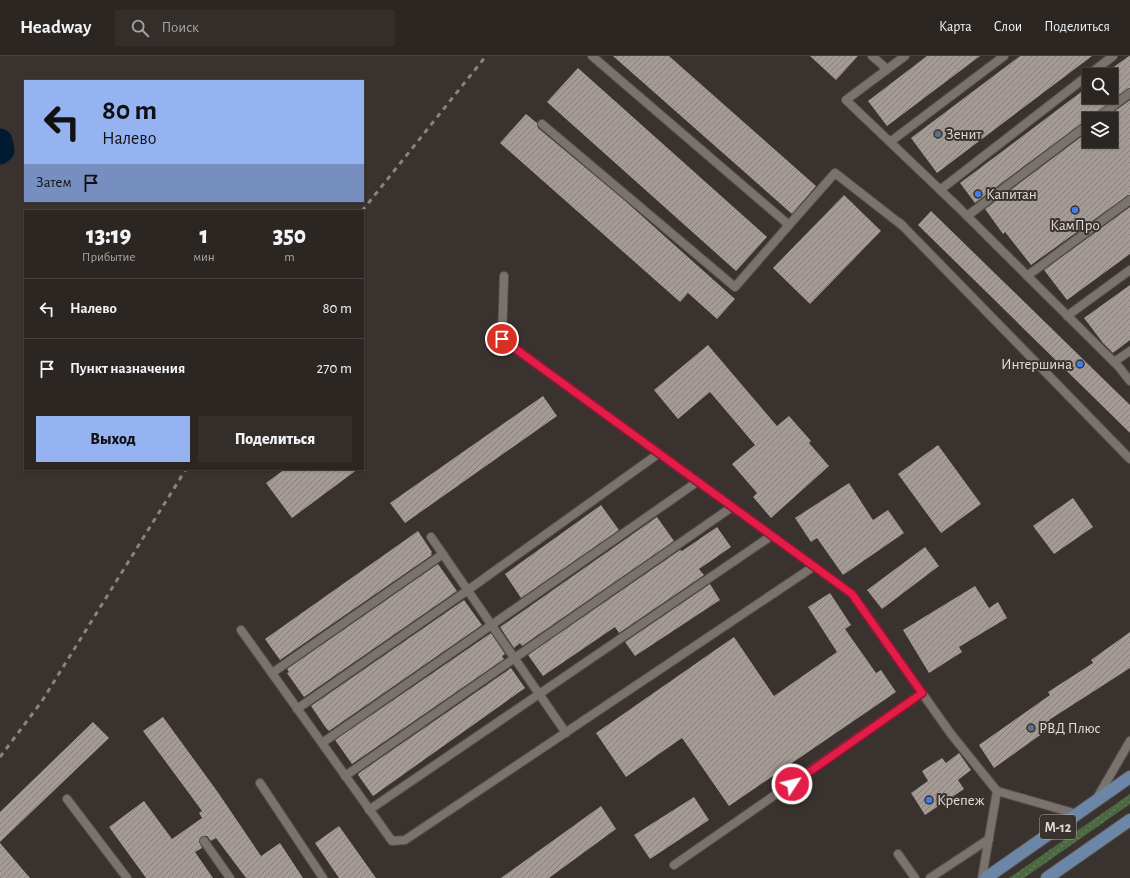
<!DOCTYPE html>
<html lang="ru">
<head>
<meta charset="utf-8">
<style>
	:root { --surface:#2b2622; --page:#332e2a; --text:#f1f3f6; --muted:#a6a5a5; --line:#474340; --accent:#95b2f1 }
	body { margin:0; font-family:"Alegreya Sans",sans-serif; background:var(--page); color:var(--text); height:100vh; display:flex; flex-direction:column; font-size:15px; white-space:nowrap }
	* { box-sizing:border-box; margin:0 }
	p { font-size:13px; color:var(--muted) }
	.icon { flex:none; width:22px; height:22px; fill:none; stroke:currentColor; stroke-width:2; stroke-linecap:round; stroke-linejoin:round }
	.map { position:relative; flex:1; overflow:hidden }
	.side { position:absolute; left:24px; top:154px; width:340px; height:260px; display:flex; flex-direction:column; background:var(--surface); border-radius:0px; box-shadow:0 1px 3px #0004,0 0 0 1px var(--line) }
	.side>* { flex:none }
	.banner { position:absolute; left:24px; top:24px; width:340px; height:122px; border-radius:0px; box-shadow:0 1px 3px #0004,0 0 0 1px var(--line); background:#95b2f1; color:#111; overflow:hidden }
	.tools { position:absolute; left:1082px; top:12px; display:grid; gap:8px }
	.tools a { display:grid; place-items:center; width:36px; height:36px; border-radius:0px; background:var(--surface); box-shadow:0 1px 3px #0004,0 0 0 1px var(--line); font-size:20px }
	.pin { position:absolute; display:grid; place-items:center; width:34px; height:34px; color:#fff; margin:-17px; border:2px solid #fff; border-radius:50%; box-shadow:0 1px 4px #0007 }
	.me { position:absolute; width:44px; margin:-22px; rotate:55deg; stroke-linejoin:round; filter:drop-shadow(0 0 3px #0008) }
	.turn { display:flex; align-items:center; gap:14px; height:84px; padding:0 12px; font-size:18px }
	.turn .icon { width:52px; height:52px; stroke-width:2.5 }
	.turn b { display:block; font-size:28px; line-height:34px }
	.then { display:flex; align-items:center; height:38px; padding:0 12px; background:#0003; gap:8px; font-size:15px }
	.eta { display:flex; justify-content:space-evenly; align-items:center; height:68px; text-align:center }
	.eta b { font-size:24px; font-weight:800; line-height:28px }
	.action { display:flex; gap:8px; margin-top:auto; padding:8px 12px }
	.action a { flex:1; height:46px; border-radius:0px; background:var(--accent); color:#111; font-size:16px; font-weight:800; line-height:46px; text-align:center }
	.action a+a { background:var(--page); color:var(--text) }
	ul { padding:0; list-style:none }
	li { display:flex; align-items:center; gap:12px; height:60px; padding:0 12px; border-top:1px solid var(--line) }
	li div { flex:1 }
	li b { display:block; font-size:15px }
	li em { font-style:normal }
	header { display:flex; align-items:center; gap:24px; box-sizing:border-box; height:56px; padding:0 20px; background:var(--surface); border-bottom:1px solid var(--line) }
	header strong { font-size:19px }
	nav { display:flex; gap:22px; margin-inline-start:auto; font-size:14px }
	.search { width:280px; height:36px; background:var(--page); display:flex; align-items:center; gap:10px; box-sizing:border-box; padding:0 14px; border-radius:0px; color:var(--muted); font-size:15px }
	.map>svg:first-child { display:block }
</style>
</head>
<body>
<header>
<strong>Headway</strong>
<div class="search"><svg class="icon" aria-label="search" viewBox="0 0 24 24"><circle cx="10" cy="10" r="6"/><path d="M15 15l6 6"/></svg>Поиск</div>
<nav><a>Карта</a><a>Слои</a><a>Поделиться</a></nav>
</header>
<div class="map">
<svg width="1130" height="822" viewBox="0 0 1130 822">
	<defs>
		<pattern id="grass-dots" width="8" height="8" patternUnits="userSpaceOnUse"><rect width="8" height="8" fill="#4b6841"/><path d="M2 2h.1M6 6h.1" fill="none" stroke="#657d5c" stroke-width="1.8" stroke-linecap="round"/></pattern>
		<pattern id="building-hatch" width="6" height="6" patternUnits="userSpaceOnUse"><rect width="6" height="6" fill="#a49b96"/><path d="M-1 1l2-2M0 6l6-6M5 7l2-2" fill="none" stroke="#87807c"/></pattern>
	</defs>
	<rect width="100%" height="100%" fill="#39322e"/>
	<path fill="url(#grass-dots)" d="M1130 738V748L1024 822H1009Z"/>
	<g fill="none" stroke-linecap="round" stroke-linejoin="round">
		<path stroke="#011b33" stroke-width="25" d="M0 85 2 94 0 96"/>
	</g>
	<g fill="url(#building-hatch)">
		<path d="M613 0H669L816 130 792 158Z"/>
		<path d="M810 0H858L836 24Z"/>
		<path d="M927 0H980L887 70 868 45Z"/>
		<path d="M1020 0H1092L937 117 911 82Z"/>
		<path d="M1129 0H1130V32L1127 33 1089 63 1086 64 975 147 960 127 1089 30V41H1111V13Z"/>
		<path d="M578 12 767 181 736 215 547 46Z"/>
		<path d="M1130 44V139L1127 140 1031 209 1005 176 1003 178 985 153 1089 75V85H1111V58Z"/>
		<path d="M526 58 537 67 538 72 623 143 735 243 717 263 688 237 680 246 500 87Z"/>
		<path d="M844 139 881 175 810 248 773 212Z"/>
		<path d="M1130 151V198L1067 244 1044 214Z"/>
		<path d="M931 155 1130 349V377L918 169Z"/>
		<path d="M1130 229V284L1113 297 1103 287 1084 262Z"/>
		<path d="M708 289 777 370 789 360 811 385 809 387 829 410 771 462 753 441 757 437 732 408 755 389 710 336 678 363 654 334Z"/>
		<path d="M543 340 557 360 405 467 390 447Z"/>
		<path d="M938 389 981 448 941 477 898 418Z"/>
		<path d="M285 413H358L292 462 266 427Z"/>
		<path d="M849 427 873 464 888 454 904 477 843 519 817 482 811 486 795 462Z"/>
		<path d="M1073 442 1093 471 1054 498 1033 470Z"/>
		<path d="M601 449 619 474 521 542 505 518Z"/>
		<path d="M657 461 674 485 522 590 520 587 514 592 500 571Z"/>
		<path d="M717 471 731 491 699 513 704 519 619 577 615 571 543 620 528 599 680 494 682 495Z"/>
		<path d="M418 475 432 496 431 497 432 499 280 604 265 583Z"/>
		<path d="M925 491 939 510 882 553 867 534Z"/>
		<path d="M438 508 457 535 304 641 287 617 289 616 287 613Z"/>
		<path d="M710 528 720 544 635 600 625 586Z"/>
		<path d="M975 530 989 552 998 546 1007 562 959 591 962 596 929 617 903 574Z"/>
		<path d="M830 537 851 569 845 573 876 617 881 614 896 636 729 750 682 682 626 721 596 677 734 581 774 640 837 596 808 551Z"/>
		<path d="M464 544 482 569 329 675 326 672 311 650Z"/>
		<path d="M1130 576V612L1049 664 1053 670 994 712 979 689 1050 639 1048 636 1093 607 1091 604Z"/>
		<path d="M491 577 505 598 502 600 504 603 352 708 335 684Z"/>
		<path d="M511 612 525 632 373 740 358 719 359 717Z"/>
		<path d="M163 661 217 735 261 800 280 787 303 822H246L216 782 211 785 207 780H204L201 781 199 785 202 792 195 796 213 822H146L109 771 144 745 172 783 202 762 199 757 202 755 143 675Z"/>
		<path d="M93 666 109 682 0 786V756Z"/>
		<path d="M959 697 971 714 958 724 964 733 925 759 911 737 928 725 922 715 942 702 946 707Z"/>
		<path d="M694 741 709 764 650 803 634 779Z"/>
		<path d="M601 750 616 773 549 822H501Z"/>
		<path d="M339 770 376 822H339L315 787Z"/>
		<path d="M0 787 30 822H0Z"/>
	</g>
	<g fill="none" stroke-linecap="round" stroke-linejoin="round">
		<defs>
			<g id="lane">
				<path d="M592 0 789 169 835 117 903 170"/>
				<path d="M872 0 887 13"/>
				<path d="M905 0 846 44 956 149"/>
				<path d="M1096 63 1130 37"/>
				<path d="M542 68 735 231 789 169"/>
				<path d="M890 86 1004 0"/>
				<path d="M940 134 1113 0"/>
				<path d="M953 146 1119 311 1130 325"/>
				<path d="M967 160 1089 68"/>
				<path d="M900 167 1130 403"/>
				<path d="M504 220 502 283 852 538 951 678 997 735 1077 758"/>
				<path d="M1027 220 1130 144"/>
				<path d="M1067 260 1130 214"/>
				<path d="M1114 306 1130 295"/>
				<path d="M431 481 566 677"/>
				<path d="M241 574 392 785 405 784 813 511"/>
				<path d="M272 617 443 498"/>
				<path d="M297 653 468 534 658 398"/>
				<path d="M322 687 697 426"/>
				<path d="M345 720 732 451"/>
				<path d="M260 727 323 822"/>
				<path d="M1097 742 1130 685"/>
				<path d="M67 743 127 822"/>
				<path d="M369 754 771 480"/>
				<path d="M204 785 230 822"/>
				<path d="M898 798 915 822"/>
				<path d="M674 809 922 637"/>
				<path d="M930 822 989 783"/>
				<path d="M982 822 997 735"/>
			</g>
			<g id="primary">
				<path d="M986 822 1130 721"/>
				<path d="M1047 822 1130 764"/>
			</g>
		</defs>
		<use href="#lane" stroke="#56504d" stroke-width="10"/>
		<use href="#primary" stroke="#56504d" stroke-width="14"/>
		<use href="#lane" stroke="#7a726d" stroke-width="8"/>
		<use href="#primary" stroke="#6c86a8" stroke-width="12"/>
		<g stroke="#898380" stroke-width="3" stroke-dasharray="5 5" stroke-linecap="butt">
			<path d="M362 155 486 0"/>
			<path d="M0 701 42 645 186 413"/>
		</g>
	</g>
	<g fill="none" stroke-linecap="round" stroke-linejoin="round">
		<defs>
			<path id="route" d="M502 283 852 538 922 637 792 728"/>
		</defs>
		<use href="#route" stroke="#92132f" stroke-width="10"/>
		<use href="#route" stroke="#e11d48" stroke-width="7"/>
	</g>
	<g fill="#5c6f8a" stroke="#39322e" stroke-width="1.5">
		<circle cx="938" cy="78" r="4"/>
		<circle cx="1031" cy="672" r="4"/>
	</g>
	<g fill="#3f7fe0" stroke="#39322e" stroke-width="1.5">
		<circle cx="978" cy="138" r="4"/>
		<circle cx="1075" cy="154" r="4"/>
		<circle cx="1080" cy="308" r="4"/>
		<circle cx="929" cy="744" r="4"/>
	</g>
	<g text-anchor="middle" stroke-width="4" stroke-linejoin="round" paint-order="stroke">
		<rect fill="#39322e" stroke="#afa9a6" stroke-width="1" x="1040" y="759" width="36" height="24" rx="3"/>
		<g font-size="14" font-weight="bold" fill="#e1dcd9">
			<text x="1058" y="776">М-12</text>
		</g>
		<g font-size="15" fill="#e1dcd9" stroke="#39322e" text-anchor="start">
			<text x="946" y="83">Зенит</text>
			<text x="986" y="143">Капитан</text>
			<text x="1075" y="174" text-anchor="middle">КамПро</text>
			<text x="1072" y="313" text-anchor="end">Интершина</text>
			<text x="1039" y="677">РВД Плюс</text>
			<text x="937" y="749">Крепеж</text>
		</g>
	</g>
</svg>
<div class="tools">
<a><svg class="icon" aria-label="search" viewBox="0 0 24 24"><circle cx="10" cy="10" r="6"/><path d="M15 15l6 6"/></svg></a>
<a><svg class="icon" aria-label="layers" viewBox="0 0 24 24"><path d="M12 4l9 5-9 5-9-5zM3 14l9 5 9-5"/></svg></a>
</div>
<div class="pin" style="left:502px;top:283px;background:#d93025"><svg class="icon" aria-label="arrive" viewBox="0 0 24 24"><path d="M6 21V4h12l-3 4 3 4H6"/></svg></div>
<svg class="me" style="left:792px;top:728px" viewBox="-20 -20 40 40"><circle r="17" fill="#e11d48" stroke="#fff" stroke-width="3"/><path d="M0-11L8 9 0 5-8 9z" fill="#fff"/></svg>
<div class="banner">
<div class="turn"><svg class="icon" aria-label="left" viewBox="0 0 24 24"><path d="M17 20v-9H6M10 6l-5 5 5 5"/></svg><div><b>80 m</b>Налево</div></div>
<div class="then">Затем<svg class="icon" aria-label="arrive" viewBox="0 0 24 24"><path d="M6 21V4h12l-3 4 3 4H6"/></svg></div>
</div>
<section class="side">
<div class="eta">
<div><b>13:19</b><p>Прибытие</p></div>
<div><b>1</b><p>мин</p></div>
<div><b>350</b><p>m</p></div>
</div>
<ul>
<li><svg class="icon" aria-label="left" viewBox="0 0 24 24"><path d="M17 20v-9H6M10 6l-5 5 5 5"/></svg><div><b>Налево</b></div><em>80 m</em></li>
<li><svg class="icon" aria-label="arrive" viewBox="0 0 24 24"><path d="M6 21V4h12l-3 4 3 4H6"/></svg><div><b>Пункт назначения</b></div><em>270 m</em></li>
</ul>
<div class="action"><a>Выход</a><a>Поделиться</a></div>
</section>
</div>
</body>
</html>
